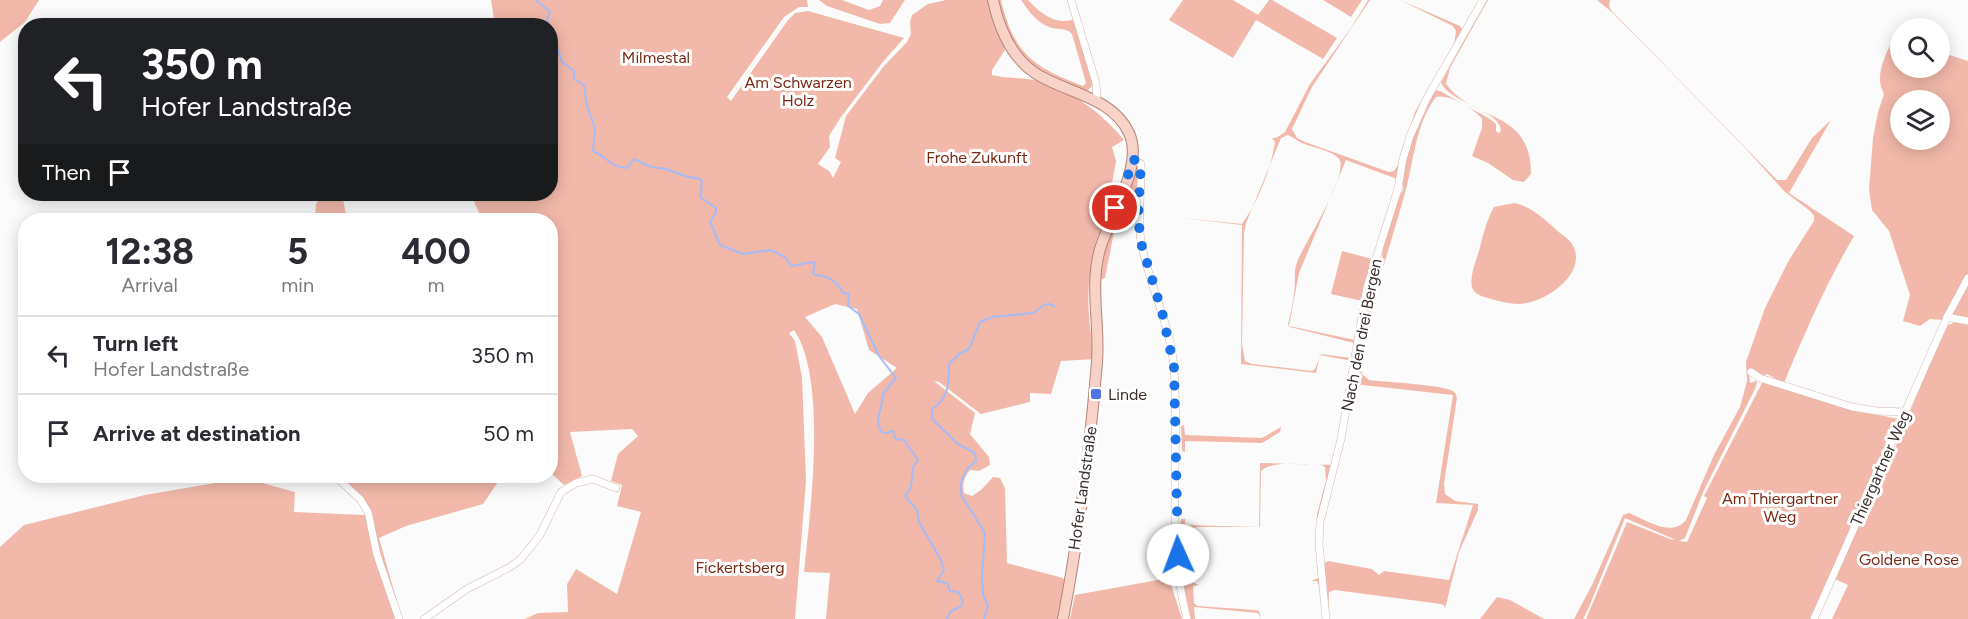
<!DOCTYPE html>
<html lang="en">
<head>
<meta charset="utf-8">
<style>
	:root { --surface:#fff; --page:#f2f2f3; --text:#2b2b33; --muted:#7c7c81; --line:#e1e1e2 }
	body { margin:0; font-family:Figtree,sans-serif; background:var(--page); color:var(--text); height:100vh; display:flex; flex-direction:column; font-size:22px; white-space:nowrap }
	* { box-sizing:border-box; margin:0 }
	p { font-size:20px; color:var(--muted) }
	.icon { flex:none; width:33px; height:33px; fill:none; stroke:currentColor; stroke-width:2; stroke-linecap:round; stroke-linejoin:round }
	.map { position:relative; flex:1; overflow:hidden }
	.drawer { position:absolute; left:18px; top:213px; width:540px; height:270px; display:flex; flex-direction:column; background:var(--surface); border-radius:24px; box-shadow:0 3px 15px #0003 }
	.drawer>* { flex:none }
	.top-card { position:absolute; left:18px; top:18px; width:540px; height:183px; border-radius:24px; box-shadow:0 3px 15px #0003; background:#202124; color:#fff; overflow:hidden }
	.tools { position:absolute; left:1890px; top:18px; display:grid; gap:12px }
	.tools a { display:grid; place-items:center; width:60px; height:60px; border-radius:50%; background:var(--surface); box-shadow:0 3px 15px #0003; font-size:30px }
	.pin { position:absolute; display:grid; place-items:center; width:51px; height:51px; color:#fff; margin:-26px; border:3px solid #fff; border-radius:50%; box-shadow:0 2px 6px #0007 }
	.me { position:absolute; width:66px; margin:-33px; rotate:358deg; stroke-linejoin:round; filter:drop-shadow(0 0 4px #0008) }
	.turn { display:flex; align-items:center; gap:21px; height:126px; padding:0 24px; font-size:27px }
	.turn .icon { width:78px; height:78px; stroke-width:2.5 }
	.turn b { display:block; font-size:42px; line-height:51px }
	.then { display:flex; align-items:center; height:57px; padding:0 24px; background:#0003; gap:12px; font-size:22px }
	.eta { display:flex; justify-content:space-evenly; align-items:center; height:102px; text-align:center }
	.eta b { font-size:36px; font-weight:700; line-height:42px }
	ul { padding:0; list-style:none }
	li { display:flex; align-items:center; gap:18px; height:78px; padding:0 24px; border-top:2px solid var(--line) }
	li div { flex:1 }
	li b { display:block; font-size:22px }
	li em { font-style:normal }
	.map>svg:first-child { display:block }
</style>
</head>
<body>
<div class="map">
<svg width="1968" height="619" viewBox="0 0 1968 619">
	<rect width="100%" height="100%" fill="#fbfbfb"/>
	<g fill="#f2b9aa" fill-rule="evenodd">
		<path d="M0 0H39L25 22 0 42Z"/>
		<path d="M491 0H807L808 7H799L784 17 727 97 731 101 788 20 795 13 808 11 904 38 882 63 841 117 829 136 830 147 818 164 829 171 833 178 841 162 835 158 846 116 884 66 907 42 911 34 910 22 912 15 928 4 946 0H989L1005 50 992 70V75C1007 79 1024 77 1039 81 1072 91 1102 113 1124 140L1112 147 1116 161 1112 183 1118 185C1108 215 1095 244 1090 275 1086 302 1090 332 1095 359L1061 361 1051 394 1030 393V402L981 414 939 382 934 381 975 413 970 434 989 457 990 465 979 471 970 470C964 477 962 484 964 493L972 496 981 490 993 477 1000 478 1005 488 1007 563 1063 578 1065 581 1059 619H826L830 573 804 572C810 513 828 380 794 330L789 333 795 341 802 377 806 481 795 619H525L538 613 568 612 567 584 576 569 617 594 641 512 617 506 622 485 611 481 618 454 638 436 632 429 570 432 582 476 564 485 551 473 550 220H482L471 194H550V26L495 25ZM835 304 857 309 869 350 897 368 868 393 855 414 822 337 805 317Z"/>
		<path d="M819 0H842L869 10 880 6 883 0H905L890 23 880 24 827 6Z"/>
		<path d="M998 0H1001C1014 54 1033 67 1083 86L1086 83 1072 34C1066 27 1057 30 1049 27 1037 23 1028 10 1021 0H1028C1040 13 1056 26 1074 19L1093 85 1086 92C1062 81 1031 72 1016 48 1006 34 1003 16 998 0Z"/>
		<path d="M1183 0H1233L1258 15 1269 0H1272L1337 38 1323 59 1256 20 1233 58 1169 20Z"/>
		<path d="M1323 0H1362L1351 17Z"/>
		<path d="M1368 0H1370L1312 87 1292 129 1297 138 1305 142 1389 172 1394 171 1398 165 1415 112 1454 45 1456 31 1453 26 1400 0 1460 26 1462 29 1456 46 1427 94 1397 179 1346 160 1299 273 1289 326 1355 340 1354 343 1290 327 1288 325C1290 315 1293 304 1294 294 1296 282 1293 273 1297 262 1305 242 1346 180 1340 161 1337 151 1309 147 1300 142 1296 140 1293 137 1288 135L1281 138 1246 223 1244 233 1242 344 1245 361 1252 364 1312 371 1315 369 1321 354 1351 358 1353 356 1352 361 1320 355 1316 373 1241 364 1242 225 1182 218 1242 224C1258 202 1271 169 1275 142L1272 138H1276L1285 132 1310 84 1351 28Z"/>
		<path d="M1485 0H1488L1450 68 1446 84C1475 123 1531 109 1531 174L1524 182 1513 180 1488 163 1472 156 1482 128V119C1474 108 1449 94 1436 97 1415 125 1414 161 1405 193 1389 250 1370 306 1359 364L1363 375 1369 380C1385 382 1444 385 1453 391 1458 395 1457 399 1456 404L1444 484 1445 494 1455 501 1478 504V510L1459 552 1445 609 1444 605 1441 604 1335 590 1329 592 1328 619 1323 562 1324 564 1328 561 1372 569 1379 575 1384 571 1449 580 1473 505 1436 503 1453 395 1354 384 1353 381 1357 375 1358 350 1367 307 1369 304V295L1374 270 1382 259 1383 246 1399 197 1403 190V168L1411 140 1433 93 1435 90 1440 91 1490 119 1496 124V131L1499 133 1501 130C1498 109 1452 104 1441 83Z"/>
		<path d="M1597 0H1610L1609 6 1611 10 1777 180H1786L1812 138 1831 120 1789 193 1854 236C1826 284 1805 332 1784 383L1767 374 1763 376 1749 372 1750 383 1756 381 1757 382 1755 389 1704 490 1685 538 1679 541 1687 542 1707 498 1704 496 1763 381 1868 413 1899 419 1810 619H1586L1627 522 1670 539 1676 540 1625 518 1589 607 1583 619H1574L1592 585 1623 515 1629 513C1646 520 1672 538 1686 520L1714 455 1740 407 1747 381 1746 362 1765 308 1789 260 1814 221V216L1810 211 1784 191 1747 150 1674 75 1613 13Z"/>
		<path d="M1895 34 1900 36V68H1940V52L1968 61V274L1943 320 1930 319 1920 326 1903 321 1910 295 1889 231 1872 210 1869 189 1873 138 1878 112 1884 94C1873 74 1887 54 1895 34ZM1900 100H1940V140H1900Z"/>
		<path d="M1136 168 1139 172V240L1137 241 1135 208 1125 205 1114 232 1105 278 1099 280 1104 249Z"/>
		<path d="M323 194H342L347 220H315L316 204Z"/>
		<path d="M1514 203C1532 206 1547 222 1560 233 1566 237 1573 243 1575 250 1583 278 1542 304 1518 304 1509 304 1500 301 1491 299 1486 297 1478 296 1474 291 1467 282 1476 261 1479 251 1483 236 1486 221 1494 207Z"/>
		<path d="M1342 251 1372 259 1362 301 1331 294Z"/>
		<path d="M1968 283V319L1954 316 1952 313Z"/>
		<path d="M1956 322 1968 324V619H1832L1848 585 1835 579 1861 517 1902 433 1921 384 1948 325Z"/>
		<path d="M1184 425 1185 435 1262 438 1281 427 1280 432 1262 443 1185 441V452L1182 451 1181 426Z"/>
		<path d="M1260 463 1331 465 1320 508V589L1317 581H1311L1318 578 1316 530 1317 514 1326 481 1325 467 1321 465C1306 465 1271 460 1261 471L1260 527H1197L1186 531 1185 537 1192 582 1199 585 1193 586 1194 603 1198 606 1255 610 1259 611 1261 619 1258 613 1194 607 1195 619H1191L1179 565 1183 552 1180 544 1181 519H1185V525L1259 527Z"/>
		<path d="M338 476H502L483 504 406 526 379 538 402 619H0V547L24 525 145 495 244 478 295 492 294 512 364 515 368 508Z"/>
		<path d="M1169 578 1182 619H1070L1075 595Z"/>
		<path d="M1497 597 1510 600 1544 619H1480Z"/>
	</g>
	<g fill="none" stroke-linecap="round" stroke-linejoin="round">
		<g stroke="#a6bcf8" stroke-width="2">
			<path d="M536 0 550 12 547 20 549 26"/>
			<path d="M550 27 562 62 574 71V79L584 85 587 106 595 128 593 151C606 157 612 168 627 168L634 159 651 167 666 169 685 176 700 179 702 182 700 197 716 208V213L710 221 720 245 743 254 771 250 785 257 791 266 813 262 815 263 813 273 815 275C827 275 838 282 843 293L849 294 848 306 859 314 879 356 896 378 883 394C883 408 873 420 882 432L886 433 893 431 896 439 904 440 918 460 913 467 911 487 905 496 917 510 919 522 941 560 944 570 937 581 947 583 950 591 958 592 963 601 961 606 950 612 947 619"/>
			<path d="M984 619 988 606 983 594 982 577 985 533 961 495V482L967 469 976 461 975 453 958 444 932 419V409C949 398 949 383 949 364L959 354 969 349 980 322 992 317 1033 313 1044 305 1050 304 1054 306"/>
		</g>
		<defs>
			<g id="minor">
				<path d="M1071 0 1096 83 1097 102"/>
				<path d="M1133 159 1141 164C1142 190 1137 215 1141 241 1148 284 1171 324 1174 369 1180 449 1166 541 1187 619"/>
				<path d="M1947 317 1968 321"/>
				<path d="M1751 372 1760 378 1852 407 1877 411 1906 412"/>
				<path d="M335 476 360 499 368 512 377 555 399 619"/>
				<path d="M424 619 467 589 510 567 521 559 540 535 561 492 576 483 593 479 616 488"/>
				<path d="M1326 619 1319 544 1320 522 1341 439 1367 287 1398 189 1403 159 1410 136 1426 100 1483 0"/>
				<path d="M1814 619 1947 317 1968 278"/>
			</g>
			<path id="primary" d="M993 0C999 28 1010 56 1035 73 1065 93 1112 96 1129 133 1145 167 1107 219 1099 253 1090 288 1100 326 1097 362 1090 448 1079 535 1063 619"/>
		</defs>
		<use href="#minor" stroke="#d5b7ae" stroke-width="8"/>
		<use href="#primary" stroke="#b38478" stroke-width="12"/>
		<use href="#minor" stroke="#fff" stroke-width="7"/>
		<use href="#primary" stroke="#f8d1c7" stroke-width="10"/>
	</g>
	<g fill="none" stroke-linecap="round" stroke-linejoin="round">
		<path stroke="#1a73e8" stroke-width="10" stroke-dasharray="0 18" d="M1115 208 1124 188 1133 159 1141 164 1138 216 1141 243 1162 312 1174 367 1178 555"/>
	</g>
	<rect fill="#5173e7" stroke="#fff" stroke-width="2" x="1090" y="388" width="12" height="12" rx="3"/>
	<g text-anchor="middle" stroke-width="6" stroke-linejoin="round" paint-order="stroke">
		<g font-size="16" fill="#7a2913" stroke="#fff">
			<text x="656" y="63">Milmestal</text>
			<text x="798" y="88">Am Schwarzen<tspan x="798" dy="18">Holz</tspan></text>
			<text x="977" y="163">Frohe Zukunft</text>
			<text x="1780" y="504">Am Thiergartner<tspan x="1780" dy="18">Weg</tspan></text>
			<text x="1909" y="565">Goldene Rose</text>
			<text x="740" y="573">Fickertsberg</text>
		</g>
		<g font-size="16" fill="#3a2e2b" stroke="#fff">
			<text transform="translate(1361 335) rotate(-79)" y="6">Nach den drei Bergen</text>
			<text transform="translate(1880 468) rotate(-66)" y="6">Thiergartner Weg</text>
			<text transform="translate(1082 488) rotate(-82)" y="6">Hofer Landstraße</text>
		</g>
		<g font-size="16" fill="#3a2e2b" stroke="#fff" text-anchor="start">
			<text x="1108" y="400">Linde</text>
		</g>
	</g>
</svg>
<div class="tools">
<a><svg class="icon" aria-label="search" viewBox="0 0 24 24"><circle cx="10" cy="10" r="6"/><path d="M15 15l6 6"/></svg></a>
<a><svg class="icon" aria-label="layers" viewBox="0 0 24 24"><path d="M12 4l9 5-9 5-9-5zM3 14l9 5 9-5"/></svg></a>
</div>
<div class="pin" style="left:1115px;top:208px;background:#d93025"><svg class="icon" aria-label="arrive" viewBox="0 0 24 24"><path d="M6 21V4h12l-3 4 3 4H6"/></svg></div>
<svg class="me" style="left:1178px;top:555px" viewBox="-20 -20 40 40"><circle r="19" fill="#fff"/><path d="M0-13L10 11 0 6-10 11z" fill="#1a73e8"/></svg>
<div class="top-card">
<div class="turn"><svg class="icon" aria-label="left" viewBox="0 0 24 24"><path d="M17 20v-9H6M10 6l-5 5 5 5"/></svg><div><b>350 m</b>Hofer Landstraße</div></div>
<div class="then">Then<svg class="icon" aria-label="arrive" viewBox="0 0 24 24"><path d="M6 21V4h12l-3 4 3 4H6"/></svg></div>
</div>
<section class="drawer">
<div class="eta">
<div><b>12:38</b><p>Arrival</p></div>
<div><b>5</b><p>min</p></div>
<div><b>400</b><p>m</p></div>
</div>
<ul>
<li><svg class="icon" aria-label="left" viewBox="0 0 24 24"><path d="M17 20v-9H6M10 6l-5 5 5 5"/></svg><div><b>Turn left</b><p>Hofer Landstraße</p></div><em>350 m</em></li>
<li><svg class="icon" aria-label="arrive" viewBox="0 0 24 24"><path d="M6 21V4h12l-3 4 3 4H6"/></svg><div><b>Arrive at destination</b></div><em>50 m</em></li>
</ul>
</section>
</div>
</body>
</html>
